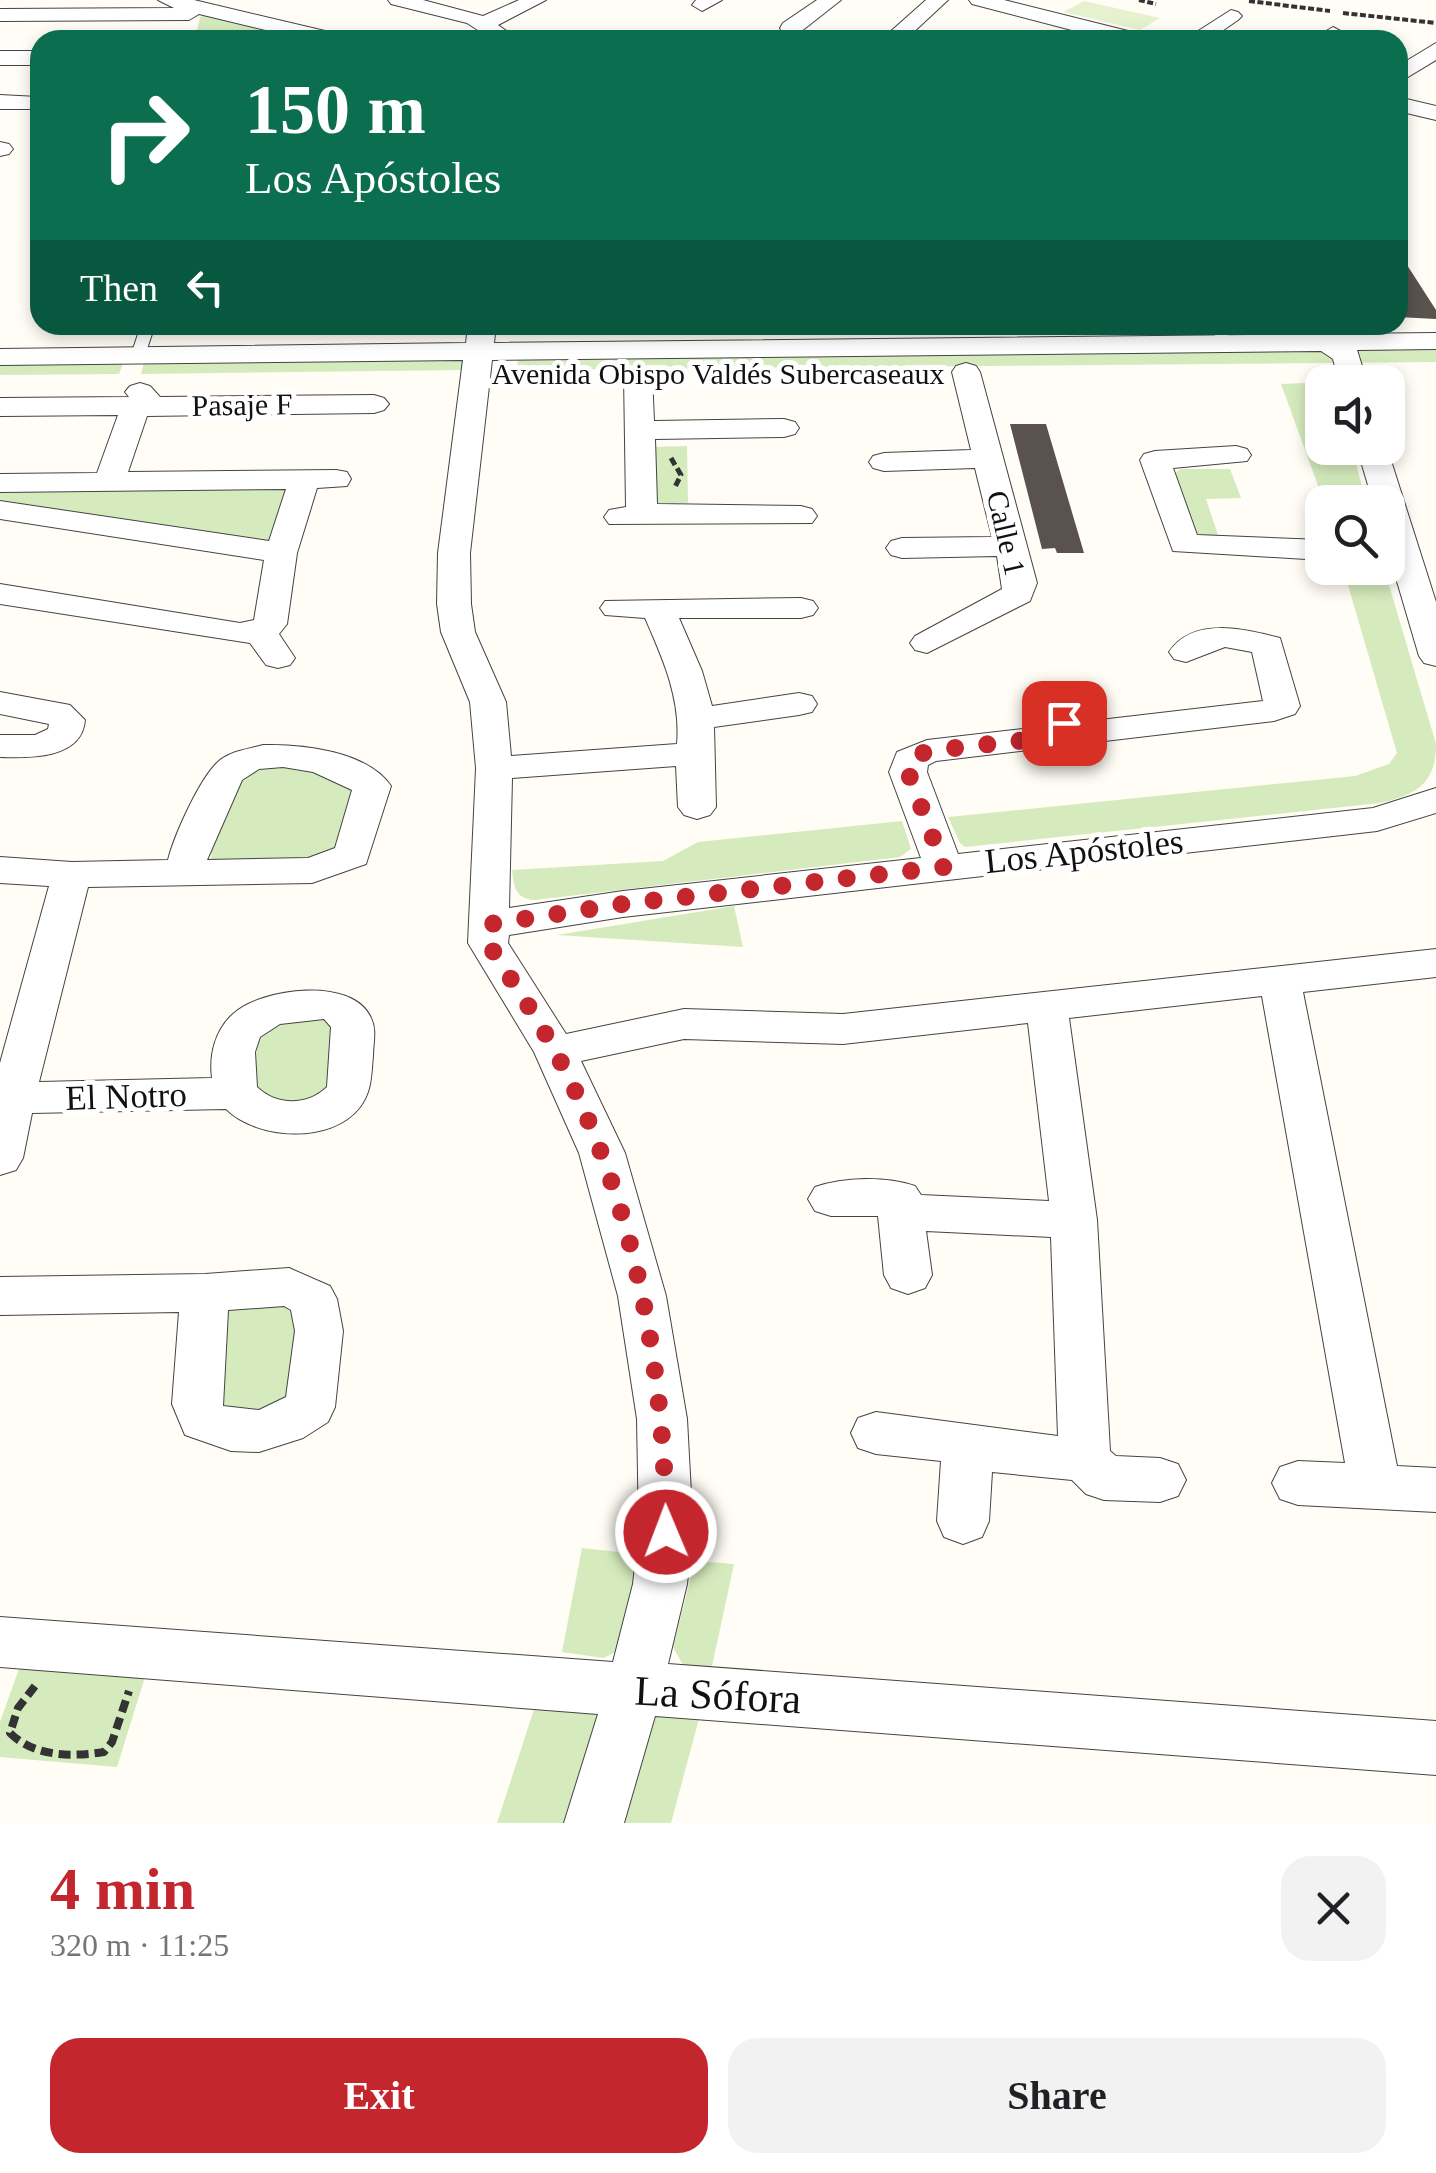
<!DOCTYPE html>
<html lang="en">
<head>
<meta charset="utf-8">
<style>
	:root { --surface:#fff; --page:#f2f2f2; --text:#202124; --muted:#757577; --accent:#c4262e }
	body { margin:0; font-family:"Times New Roman",serif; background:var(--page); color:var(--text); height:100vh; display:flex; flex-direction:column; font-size:38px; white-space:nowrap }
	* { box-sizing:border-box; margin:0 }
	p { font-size:32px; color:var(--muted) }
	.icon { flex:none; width:55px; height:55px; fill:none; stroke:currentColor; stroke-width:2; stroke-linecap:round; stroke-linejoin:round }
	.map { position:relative; height:1823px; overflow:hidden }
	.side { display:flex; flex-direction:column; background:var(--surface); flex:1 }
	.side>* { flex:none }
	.banner { position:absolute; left:30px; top:30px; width:1378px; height:305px; border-radius:30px; box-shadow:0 5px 15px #0003; background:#0b6e4f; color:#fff; overflow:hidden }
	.buttons { position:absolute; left:1305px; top:365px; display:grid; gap:20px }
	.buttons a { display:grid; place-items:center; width:100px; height:100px; border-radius:20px; background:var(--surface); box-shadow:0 5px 15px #0003; font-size:50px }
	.pin { position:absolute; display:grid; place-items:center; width:85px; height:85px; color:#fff; margin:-42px; border-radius:20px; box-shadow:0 5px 15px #0006 }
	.me { position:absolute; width:110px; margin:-55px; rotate:359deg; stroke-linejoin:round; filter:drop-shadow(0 0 8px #0008) }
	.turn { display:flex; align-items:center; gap:35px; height:210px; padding:0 50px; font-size:45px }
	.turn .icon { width:130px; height:130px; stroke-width:2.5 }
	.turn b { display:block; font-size:70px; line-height:85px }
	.then { display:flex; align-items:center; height:95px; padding:0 50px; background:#0003; gap:20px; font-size:38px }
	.round { display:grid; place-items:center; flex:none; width:105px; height:105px; border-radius:30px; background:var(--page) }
	.overview { display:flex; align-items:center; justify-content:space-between; height:170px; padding:0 50px }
	h1 { font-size:60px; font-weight:700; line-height:75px; color:var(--accent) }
	.cta { display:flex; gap:20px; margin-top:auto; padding:20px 50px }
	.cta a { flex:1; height:115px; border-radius:30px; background:var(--accent); color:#fff; font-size:40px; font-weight:700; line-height:115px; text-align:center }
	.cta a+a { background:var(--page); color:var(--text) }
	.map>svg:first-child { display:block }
</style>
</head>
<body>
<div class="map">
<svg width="1436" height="1823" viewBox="0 0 1436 1823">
	<rect width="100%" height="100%" fill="#fffdf5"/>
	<g fill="#d5ebbd">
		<path d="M206 15 292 36 195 39 200 17Z"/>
		<path d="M1436 348V362L517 370 518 358Z"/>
		<path d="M468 358 465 370 141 374 144 362Z"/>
		<path d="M124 361 119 374 0 375V362Z"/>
		<path d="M1322 382V448H1352L1366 502H1324L1281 384 1326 382H1327Z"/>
		<path d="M687 446 688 503H648V447Z"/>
		<path d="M1181 469H1230L1241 498 1206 499 1220 541 1197 536 1174 473Z"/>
		<path d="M0 490H288L268 545 0 500Z"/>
		<path d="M1343 568H1384L1436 744C1436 784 1416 795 1380 803L965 847 960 843 948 817 1355 776 1389 764 1397 753Z"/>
		<path d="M263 764 341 776 354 792 346 849 328 859H211L212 843 242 773Z"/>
		<path d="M902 821 911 849 900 857 535 900C515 899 514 887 512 870L663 861 698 842Z"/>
		<path d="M734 906 743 947 557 935Z"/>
		<path d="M324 1014 336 1028 335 1091C306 1106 282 1109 254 1092L258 1028Z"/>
		<path d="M236 1301H287L304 1312 293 1403 271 1419 207 1404 216 1312Z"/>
		<path d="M582 1548 638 1554 621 1649 604 1658 562 1652Z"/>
		<path d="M695 1561 734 1564 711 1671 683 1665 673 1647Z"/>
		<path d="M20 1666 145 1677 117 1767 0 1757V1722Z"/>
		<path d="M538 1697 594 1706 599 1717 566 1823H497Z"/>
		<path d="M654 1709 700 1715 671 1823H612Z"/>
	</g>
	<path fill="#e6f2cf" d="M1084 1 1160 18 1140 30 1063 12Z"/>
	<g fill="#5a524d">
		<path d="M1398 251 1436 310V319L1398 317Z"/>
		<path d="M1010 424H1046L1084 553H1057L1055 548 1042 549Z"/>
	</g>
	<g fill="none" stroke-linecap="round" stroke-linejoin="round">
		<defs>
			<g id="lane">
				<path d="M141 325H155L145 355 138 359 131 355Z"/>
				<path d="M1210 325H1224L1232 343 1230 346H1220Z"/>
			</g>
			<g id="street">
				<path d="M158 0H194L342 35 345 40H307L199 14 189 20 0 21V9L174 8Z"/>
				<path d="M388 0H423L483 16 519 0H546L498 25 519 40H493L467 23 391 4Z"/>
				<path d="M696 0H722L702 11 692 5Z"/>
				<path d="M817 0H841L799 33H783L780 28 783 23Z"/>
				<path d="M926 0H948L905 40H881Z"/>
				<path d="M969 0H1004L1144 35 1147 40H1110L972 4Z"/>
				<path d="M1231 10 1238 12 1242 16 1238 20 1209 40H1184Z"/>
				<path d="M1333 27 1344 33 1337 40H1311Z"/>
				<path d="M1436 43V60L1398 83V66Z"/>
				<rect x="0" y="51" width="40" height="14"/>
				<path d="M0 95 38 97 40 104 30 109H0Z"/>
				<path d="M1398 97 1436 106V120L1398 111Z"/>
				<path d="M0 142 9 144 13 149 9 154 0 156Z"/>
				<path d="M468 325H496L494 343 1436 333V349L1357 350 1367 382H1339L1333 359 1321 351 492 360 470 553 471 604 475 632 506 702 511 756 677 744C681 699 663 659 645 618L605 615 600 608 605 601 801 598 813 601 818 608 813 615 801 618H679L702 671 712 706 799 693 812 696 817 704 812 712 799 715 714 727 716 807 710 815 697 819 684 815 678 807 676 766 512 778 509 908 623 891 921 858 889 772 897 752 927 740 1263 701 1252 652 1225 647 1186 662 1174 659 1169 652C1193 616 1245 629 1280 638L1300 706 1295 714 1274 721 936 761 928 765 927 772 958 854 1373 808 1436 788V813L1377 831 623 917 509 935 508 943 566 1034 684 1009 843 1014 1436 949V977L1303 992 1397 1466 1436 1468V1512L1298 1505 1280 1499 1272 1483 1280 1467 1298 1461 1345 1463 1262 996 1069 1018 1097 1220 1110 1451 1116 1456 1160 1458 1178 1464 1186 1480 1178 1496 1160 1502 1104 1500 1086 1494 1072 1480 992 1472 989 1521 982 1537 963 1544 944 1537 937 1521 941 1461 876 1454 858 1448 851 1433 858 1418 876 1412 1058 1436 1051 1237 926 1231 932 1275 925 1288 908 1294 891 1288 884 1275 878 1216H831L815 1211 808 1199 815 1187C844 1177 886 1176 915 1186L921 1195 1049 1201 1028 1023 843 1044 684 1039 581 1061 625 1153 666 1296 687 1419 693 1531 687 1584 668 1664 1436 1721V1775L655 1716 624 1823H564L598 1714 0 1667V1617L613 1662 633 1584 639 1531 637 1419 618 1296 579 1153 534 1052 468 943 476 768 470 702 441 632 437 604 438 553 463 360 0 365V349L466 343Z"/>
				<path d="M966 363 976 366 980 372 1037 583 1030 601 927 653 915 650 910 643 915 636 1002 589 997 556 902 558 891 555 886 548 891 541 902 538 992 537 975 468 884 471 873 468 869 462 873 456 884 453 971 450 952 372 956 366Z"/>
				<path d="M638 366 648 369 652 375 654 421 784 419 795 422 799 428 795 434 784 437 655 439 657 504 801 506 812 509 817 516 812 523 609 524 604 517 609 510 626 507 624 375 628 369Z"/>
				<path d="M140 383 150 386 160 397 374 395 384 398 389 404 384 410 374 413 147 416 128 472 336 470 347 472 351 479 347 486 317 488 297 553 287 624 279 634 295 658 290 665 278 668 266 665 250 643 0 604V584L240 623 254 620 264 560 0 519V501L269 541 286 489 0 492V474L97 473 118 415 0 416V398L129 397 125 392 130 386Z"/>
				<path d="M1236 446 1247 449 1251 455 1247 461 1173 468 1197 535 1322 540V560L1173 551 1140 460 1144 454 1155 451Z"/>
				<path d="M1357 448H1387L1436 602V666L1424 663 1419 656 1388 551V502H1373Z"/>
				<path d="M0 692 70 705 85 720C82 759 30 758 0 757V735H35L48 729 49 724 0 714Z"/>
				<path d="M263 745C302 744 367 751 391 786L366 864 312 883 88 887 39 1082 212 1078C209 1055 215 1030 233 1014 261 988 353 976 371 1018 377 1030 373 1043 373 1056 371 1076 372 1091 360 1107 331 1145 256 1139 226 1109L32 1113 23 1158 16 1170 0 1175V1063L49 886 0 883V857L72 862 168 860C174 836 200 777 219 761 231 751 248 749 263 745ZM283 767 313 772 352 790 335 848 308 858 207 860 242 780 259 769ZM324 1019 331 1027 327 1087C307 1106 277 1106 257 1087L255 1052 260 1037 280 1024Z"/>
				<path d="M289 1268 330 1286 337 1299 343 1331 335 1407 328 1422 303 1438 259 1452 231 1451 185 1435 172 1404 179 1312 0 1315V1277L205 1274ZM284 1306 291 1310 295 1331 286 1397 259 1410 223 1406 228 1310Z"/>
			</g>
		</defs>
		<use href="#lane" stroke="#444" stroke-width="2"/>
		<use href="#street" stroke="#444" stroke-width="2"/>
		<g stroke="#333" stroke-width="4" stroke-dasharray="6 2.5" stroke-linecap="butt">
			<path d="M1139 0 1156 4"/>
			<path d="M1249 1 1330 11"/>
			<path d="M1343 13 1436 23"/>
		</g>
		<path stroke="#333" stroke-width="5" stroke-dasharray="8 4" stroke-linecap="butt" d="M671 458 681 475 674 489"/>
		<path stroke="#333" stroke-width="8" stroke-dasharray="12 6" stroke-linecap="butt" d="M35 1686 18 1708 10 1733C34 1757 72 1757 104 1752L112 1742 129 1691"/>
		<use href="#lane" fill="#fff" fill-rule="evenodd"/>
		<use href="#street" fill="#fff" fill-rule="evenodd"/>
	</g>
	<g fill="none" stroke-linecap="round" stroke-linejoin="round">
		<path stroke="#c4262e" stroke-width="18" stroke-dasharray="0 32.4" d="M666 1532C665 1368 634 1198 556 1053 536 1015 510 979 488 943L490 924 623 904 944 867 908 772 910 760 927 751 1045 738 1064 723"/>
	</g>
	<g text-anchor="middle" stroke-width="10" stroke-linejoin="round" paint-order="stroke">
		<g font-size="30" fill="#111" stroke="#fff">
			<text x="718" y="384">Avenida Obispo Valdés Subercaseaux</text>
			<text transform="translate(242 405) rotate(-1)" y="10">Pasaje F</text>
			<text transform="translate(1006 533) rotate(77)" y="10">Calle 1</text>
		</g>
		<g font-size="35" fill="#111" stroke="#fff">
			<text transform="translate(1084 851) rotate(-6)" y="12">Los Apóstoles</text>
			<text transform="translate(126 1096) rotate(-2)" y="12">El Notro</text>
		</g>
		<g font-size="42" fill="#111" stroke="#fff">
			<text transform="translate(718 1694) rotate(3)" y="15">La Sófora</text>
		</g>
	</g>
</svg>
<div class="buttons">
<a><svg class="icon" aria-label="sound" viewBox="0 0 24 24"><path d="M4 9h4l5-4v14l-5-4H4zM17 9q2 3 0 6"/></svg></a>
<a><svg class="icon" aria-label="search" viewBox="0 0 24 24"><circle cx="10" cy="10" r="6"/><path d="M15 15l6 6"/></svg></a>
</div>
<div class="pin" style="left:1064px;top:723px;background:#d93025"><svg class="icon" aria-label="arrive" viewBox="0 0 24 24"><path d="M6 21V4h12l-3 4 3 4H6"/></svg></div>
<svg class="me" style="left:666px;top:1532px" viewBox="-20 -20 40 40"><circle r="17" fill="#c4262e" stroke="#fff" stroke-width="3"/><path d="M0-11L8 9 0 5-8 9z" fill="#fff"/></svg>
<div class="banner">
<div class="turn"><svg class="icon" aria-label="right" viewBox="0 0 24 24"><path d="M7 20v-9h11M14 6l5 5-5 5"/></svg><div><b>150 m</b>Los Apóstoles</div></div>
<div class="then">Then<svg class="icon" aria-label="left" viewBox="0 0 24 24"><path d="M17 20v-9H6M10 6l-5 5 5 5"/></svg></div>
</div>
</div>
<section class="side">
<div class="overview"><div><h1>4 min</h1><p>320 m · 11:25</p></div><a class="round"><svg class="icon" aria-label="close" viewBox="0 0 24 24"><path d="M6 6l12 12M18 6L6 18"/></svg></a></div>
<div class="cta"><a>Exit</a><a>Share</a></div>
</section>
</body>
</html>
